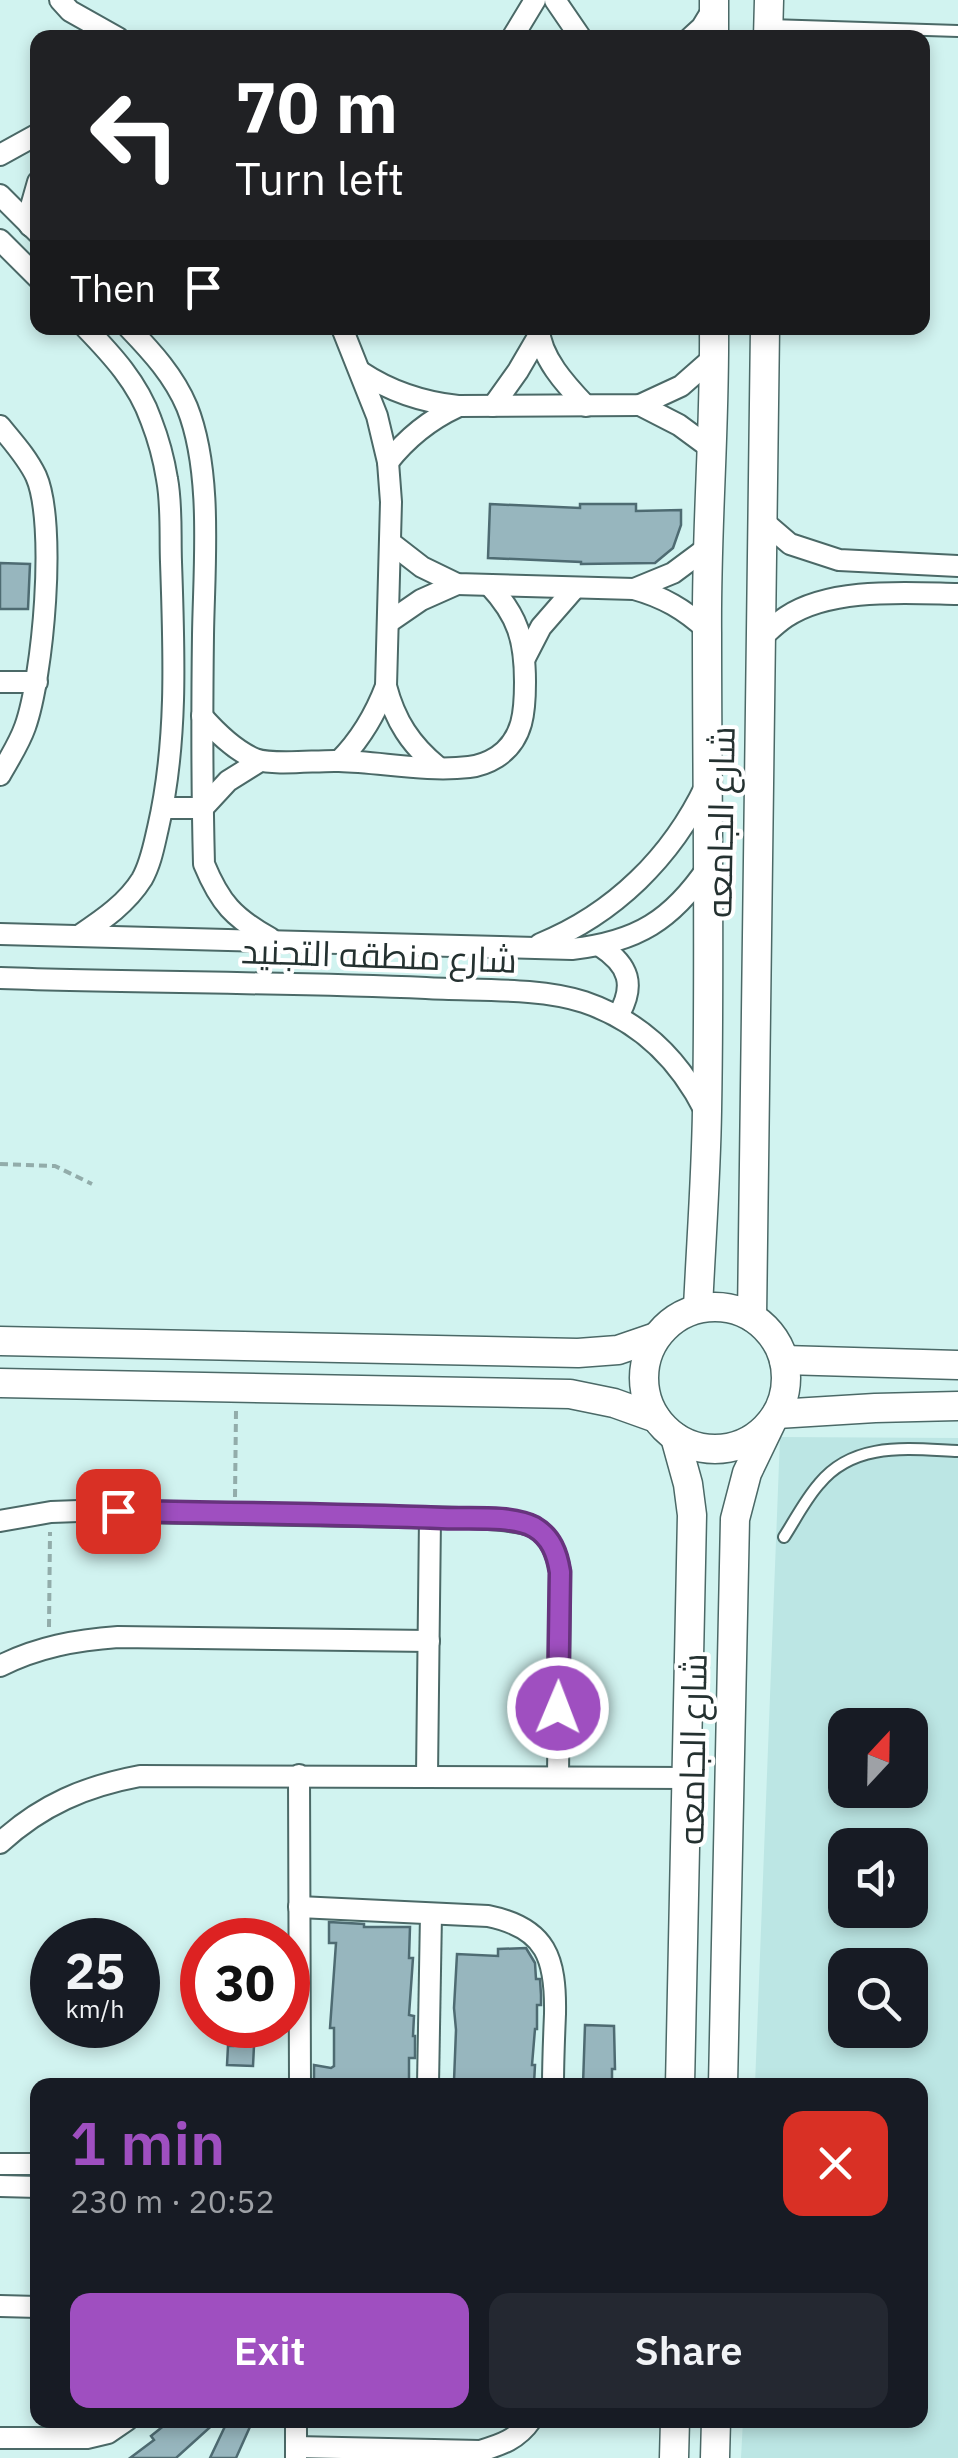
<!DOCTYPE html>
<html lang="en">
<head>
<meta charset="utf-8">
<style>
	:root { --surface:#171b24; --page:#242831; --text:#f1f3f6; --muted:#9ea1a6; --accent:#9f4fc0 }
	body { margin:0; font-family:"IBM Plex Sans",Cairo,sans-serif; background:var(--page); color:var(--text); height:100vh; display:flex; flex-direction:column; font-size:38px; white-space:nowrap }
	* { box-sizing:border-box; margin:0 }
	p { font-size:32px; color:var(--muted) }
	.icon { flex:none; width:55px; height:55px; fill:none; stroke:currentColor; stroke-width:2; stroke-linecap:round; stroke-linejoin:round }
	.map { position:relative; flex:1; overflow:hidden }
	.drawer { position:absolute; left:30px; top:2078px; width:898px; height:350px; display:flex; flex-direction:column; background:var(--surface); border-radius:20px; box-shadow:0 5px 15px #0003 }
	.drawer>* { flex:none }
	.banner { position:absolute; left:30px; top:30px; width:900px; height:305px; border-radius:20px; box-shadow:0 5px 15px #0003; background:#202124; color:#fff; overflow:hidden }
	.needle { width:65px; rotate:22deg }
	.buttons { position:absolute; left:828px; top:1708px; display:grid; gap:20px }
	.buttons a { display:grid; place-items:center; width:100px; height:100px; border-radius:20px; background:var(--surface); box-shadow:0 5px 15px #0003; font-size:50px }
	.speed { position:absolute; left:30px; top:1918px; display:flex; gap:20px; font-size:50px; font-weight:700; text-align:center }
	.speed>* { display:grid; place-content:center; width:130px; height:130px; border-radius:50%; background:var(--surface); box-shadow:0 5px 15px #0003; line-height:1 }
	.speed small { font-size:25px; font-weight:400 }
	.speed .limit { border:15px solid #d22; background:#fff; color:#111 }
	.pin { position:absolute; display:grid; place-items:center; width:85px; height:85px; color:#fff; margin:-42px; border-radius:20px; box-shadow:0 5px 15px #0006 }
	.me { position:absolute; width:110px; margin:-55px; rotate:1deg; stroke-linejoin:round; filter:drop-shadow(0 0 8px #0008) }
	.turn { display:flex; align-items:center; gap:35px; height:210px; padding:0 40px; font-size:45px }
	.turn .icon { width:130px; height:130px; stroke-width:2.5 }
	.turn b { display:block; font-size:70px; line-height:85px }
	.then { display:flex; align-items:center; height:95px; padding:0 40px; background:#0003; gap:20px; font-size:38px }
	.round { display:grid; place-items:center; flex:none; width:105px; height:105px; border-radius:20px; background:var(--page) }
	.summary { display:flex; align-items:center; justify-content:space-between; height:170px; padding:0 40px }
	h1 { font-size:60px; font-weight:600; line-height:75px; color:var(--accent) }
	.button { display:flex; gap:20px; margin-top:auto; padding:20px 40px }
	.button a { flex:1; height:115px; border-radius:20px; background:var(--accent); color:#fff; font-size:40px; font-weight:600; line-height:115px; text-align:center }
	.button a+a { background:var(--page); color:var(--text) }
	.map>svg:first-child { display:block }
</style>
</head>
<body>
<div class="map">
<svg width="958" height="2458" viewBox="0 0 958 2458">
	<rect width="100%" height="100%" fill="#d1f3f0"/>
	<path fill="#bce6e4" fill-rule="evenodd" d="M780 1437 958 1438V2458H741L743 2420H920V2085H755ZM845 1725H910V1790H845ZM845 1845H910V1910H845ZM845 1965H910V2030H845Z"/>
	<g fill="#97b6be" stroke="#4e6b72" stroke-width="2.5">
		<path d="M490 504 580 508V504H636V511L681 510V525L673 548 655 563 581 564V562L488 558Z"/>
		<path d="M0 563 30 564 28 609H0Z"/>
		<path d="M329 1922 364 1924V1927H410L409 1958H413L409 2015 414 2016 413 2036H415V2058H409V2084L380 2082H314V2065L331 2068 334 2066V2028H330L336 1943H329Z"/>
		<path d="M526 1948 535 1963 536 1979H540L541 1995V2005H537V2029H535L532 2065H535L534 2084 454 2081 456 2030 454 2008 457 1954 498 1956V1949Z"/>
		<path d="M233 2025H255L253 2066 227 2065 228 2046H233Z"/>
		<path d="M585 2025 614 2026 615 2069H612V2085H583Z"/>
		<path d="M171 2420H218L176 2458H130L154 2440 151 2436Z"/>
		<path d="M228 2420H253L236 2458H210Z"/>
	</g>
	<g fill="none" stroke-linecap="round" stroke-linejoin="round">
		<defs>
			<g id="service">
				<path d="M770 25 958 31"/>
				<path d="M784 1537C795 1520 805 1500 819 1484 854 1441 908 1449 958 1451"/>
			</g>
			<g id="minor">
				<path d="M60 0 70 11 118 38"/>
				<path d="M555 0 581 38"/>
				<path d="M512 38 535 0"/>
				<path d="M690 38 702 27 713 9"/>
				<path d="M0 155 38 134"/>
				<path d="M0 195 38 233"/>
				<path d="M30 226V210L38 182"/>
				<path d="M0 240 38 278"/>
				<path d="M129 328C152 352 174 376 187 407 213 472 204 566 203 635 202 711 202 788 204 864 220 903 234 918 270 938"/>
				<path d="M342 328 377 416 388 462 391 502 386 686C395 721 411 745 438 767"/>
				<path d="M539 328C540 357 566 385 586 406"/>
				<path d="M361 372C391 392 422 402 458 406L640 405 681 386 714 357"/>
				<path d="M640 405 679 425 713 450"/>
				<path d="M493 406 518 371 539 335"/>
				<path d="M0 426C13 442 27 457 36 476 57 523 43 677 25 727 19 744 9 759 0 775"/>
				<path d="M388 462C407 438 429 420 457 407"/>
				<path d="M762 520 790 544 839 560 958 566"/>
				<path d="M391 543 422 567 457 584 634 589C663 597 684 609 707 630"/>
				<path d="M634 589 673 573 708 547"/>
				<path d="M389 622 421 600 457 584"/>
				<path d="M761 638C769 631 777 623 786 617 831 587 906 593 958 594"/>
				<path d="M525 658 541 627 575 588"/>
				<path d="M0 682H37"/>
				<path d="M202 716C217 733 234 750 255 759 273 766 318 760 339 761 381 762 426 772 469 767 478 766 489 762 497 757 524 739 525 710 525 682 525 640 518 616 489 585"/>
				<path d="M339 761C361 739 375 715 386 686"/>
				<path d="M163 808H203L228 781 260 761"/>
				<path d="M0 934 572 949C637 942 672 920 708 867"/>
				<path d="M80 935C104 919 127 903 142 879 151 863 154 845 158 828 178 742 174 650 171 562 170 535 172 505 167 479 164 460 158 438 151 420 138 383 112 355 86 328"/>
				<path d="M540 944C614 914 672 857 706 785"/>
				<path d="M600 946C629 965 636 985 618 1016"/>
				<path d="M0 978C142 983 284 982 426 988 474 991 539 987 584 1002 640 1021 679 1059 705 1111"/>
				<path d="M0 1521 51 1512 79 1511C190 1512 301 1515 411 1517 438 1518 514 1516 534 1527 551 1537 557 1554 560 1572L558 1777"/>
				<path d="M0 1666C38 1647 76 1640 118 1637L429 1641"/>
				<path d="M299 1775 300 2085"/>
				<path d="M427 1776 430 1518"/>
				<path d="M0 1843C41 1805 86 1786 140 1776L687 1778"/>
				<path d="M299 1907 488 1916C547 1928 556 1959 555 2014 554 2038 553 2061 553 2085"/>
				<path d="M428 2085 431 1914"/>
				<path d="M0 2164H38"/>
				<path d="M0 2186 38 2187"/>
				<path d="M0 2306 38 2307"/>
				<path d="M0 2438H87L108 2433 127 2420"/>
				<path d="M296 2447 480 2451C501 2445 518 2439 531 2420"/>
				<path d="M296 2458V2420"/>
			</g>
			<g id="tertiary">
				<path d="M714 38V0"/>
				<path d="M768 38 769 0"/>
				<circle cx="715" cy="1378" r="71"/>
				<path d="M698 1308C701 1243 706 1177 707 1111 710 951 707 791 707 632 706 530 715 429 714 328"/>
				<path d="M752 1317 765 328"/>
				<path d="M0 1341 578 1353 618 1350 656 1337"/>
				<path d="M784 1360 958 1365"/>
				<path d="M0 1383 570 1394 614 1403 656 1418"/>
				<path d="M777 1414 875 1408 958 1406"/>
				<path d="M675 1437 688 1484 692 1515 680 2085"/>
				<path d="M723 2085 735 1519 747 1473 772 1421"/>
				<path d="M674 2458 675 2420"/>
				<path d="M715 2458 716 2420"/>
			</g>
		</defs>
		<use href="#service" stroke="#4b6967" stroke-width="14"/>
		<use href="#minor" stroke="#4b6967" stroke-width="24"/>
		<use href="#tertiary" stroke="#4b6967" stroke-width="31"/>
		<g stroke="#92acaa" stroke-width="4" stroke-dasharray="8 5" stroke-linecap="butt">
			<path d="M0 1164 55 1166 92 1184"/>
			<path d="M235 1497 236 1411"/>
			<path d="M49 1627 50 1532"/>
		</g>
		<use href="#service" stroke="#fff" stroke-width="10"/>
		<use href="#minor" stroke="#fff" stroke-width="20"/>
		<use href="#tertiary" stroke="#fff" stroke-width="28"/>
	</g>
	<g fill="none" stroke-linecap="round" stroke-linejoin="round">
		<defs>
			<path id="route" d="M118 1511C226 1513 334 1514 442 1518 468 1519 512 1515 534 1527 551 1537 557 1553 560 1572L558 1708"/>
		</defs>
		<use href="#route" stroke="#67337d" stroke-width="25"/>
		<use href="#route" stroke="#9f4fc0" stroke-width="18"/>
	</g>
	<g text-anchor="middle" stroke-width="8" stroke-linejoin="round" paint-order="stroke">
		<g font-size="35" fill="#243130" stroke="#fff">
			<text transform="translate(721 822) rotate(-89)" y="12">شارع الجامعه</text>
			<text transform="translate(379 956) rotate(2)" y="12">شارع منطقه التجنيد</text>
			<text transform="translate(693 1749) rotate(-89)" y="12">شارع الجامعه</text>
		</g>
	</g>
</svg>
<div class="buttons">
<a><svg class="needle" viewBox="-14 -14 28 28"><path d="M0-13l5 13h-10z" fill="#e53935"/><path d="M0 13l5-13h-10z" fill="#9ea1a6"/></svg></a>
<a><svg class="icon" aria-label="sound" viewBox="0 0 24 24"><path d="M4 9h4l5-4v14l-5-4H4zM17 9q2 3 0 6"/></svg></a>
<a><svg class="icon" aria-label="search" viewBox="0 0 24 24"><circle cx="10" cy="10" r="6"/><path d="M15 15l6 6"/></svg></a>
</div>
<div class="speed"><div>25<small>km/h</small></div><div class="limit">30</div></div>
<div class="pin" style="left:118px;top:1511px;background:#d93025"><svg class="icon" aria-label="arrive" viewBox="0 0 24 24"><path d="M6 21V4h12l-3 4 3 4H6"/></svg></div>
<svg class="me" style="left:558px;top:1708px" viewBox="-20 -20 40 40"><circle r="17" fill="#9f4fc0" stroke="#fff" stroke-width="3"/><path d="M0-11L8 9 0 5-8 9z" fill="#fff"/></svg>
<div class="banner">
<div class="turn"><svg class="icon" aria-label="left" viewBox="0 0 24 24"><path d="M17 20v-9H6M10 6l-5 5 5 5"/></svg><div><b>70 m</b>Turn left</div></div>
<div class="then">Then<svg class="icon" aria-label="arrive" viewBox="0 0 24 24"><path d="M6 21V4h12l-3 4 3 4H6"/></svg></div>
</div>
<section class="drawer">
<div class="summary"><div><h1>1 min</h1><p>230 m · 20:52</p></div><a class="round" style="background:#d93025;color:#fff"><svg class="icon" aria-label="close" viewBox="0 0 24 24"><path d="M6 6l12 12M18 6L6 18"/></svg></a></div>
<div class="button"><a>Exit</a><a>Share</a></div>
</section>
</div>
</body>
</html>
